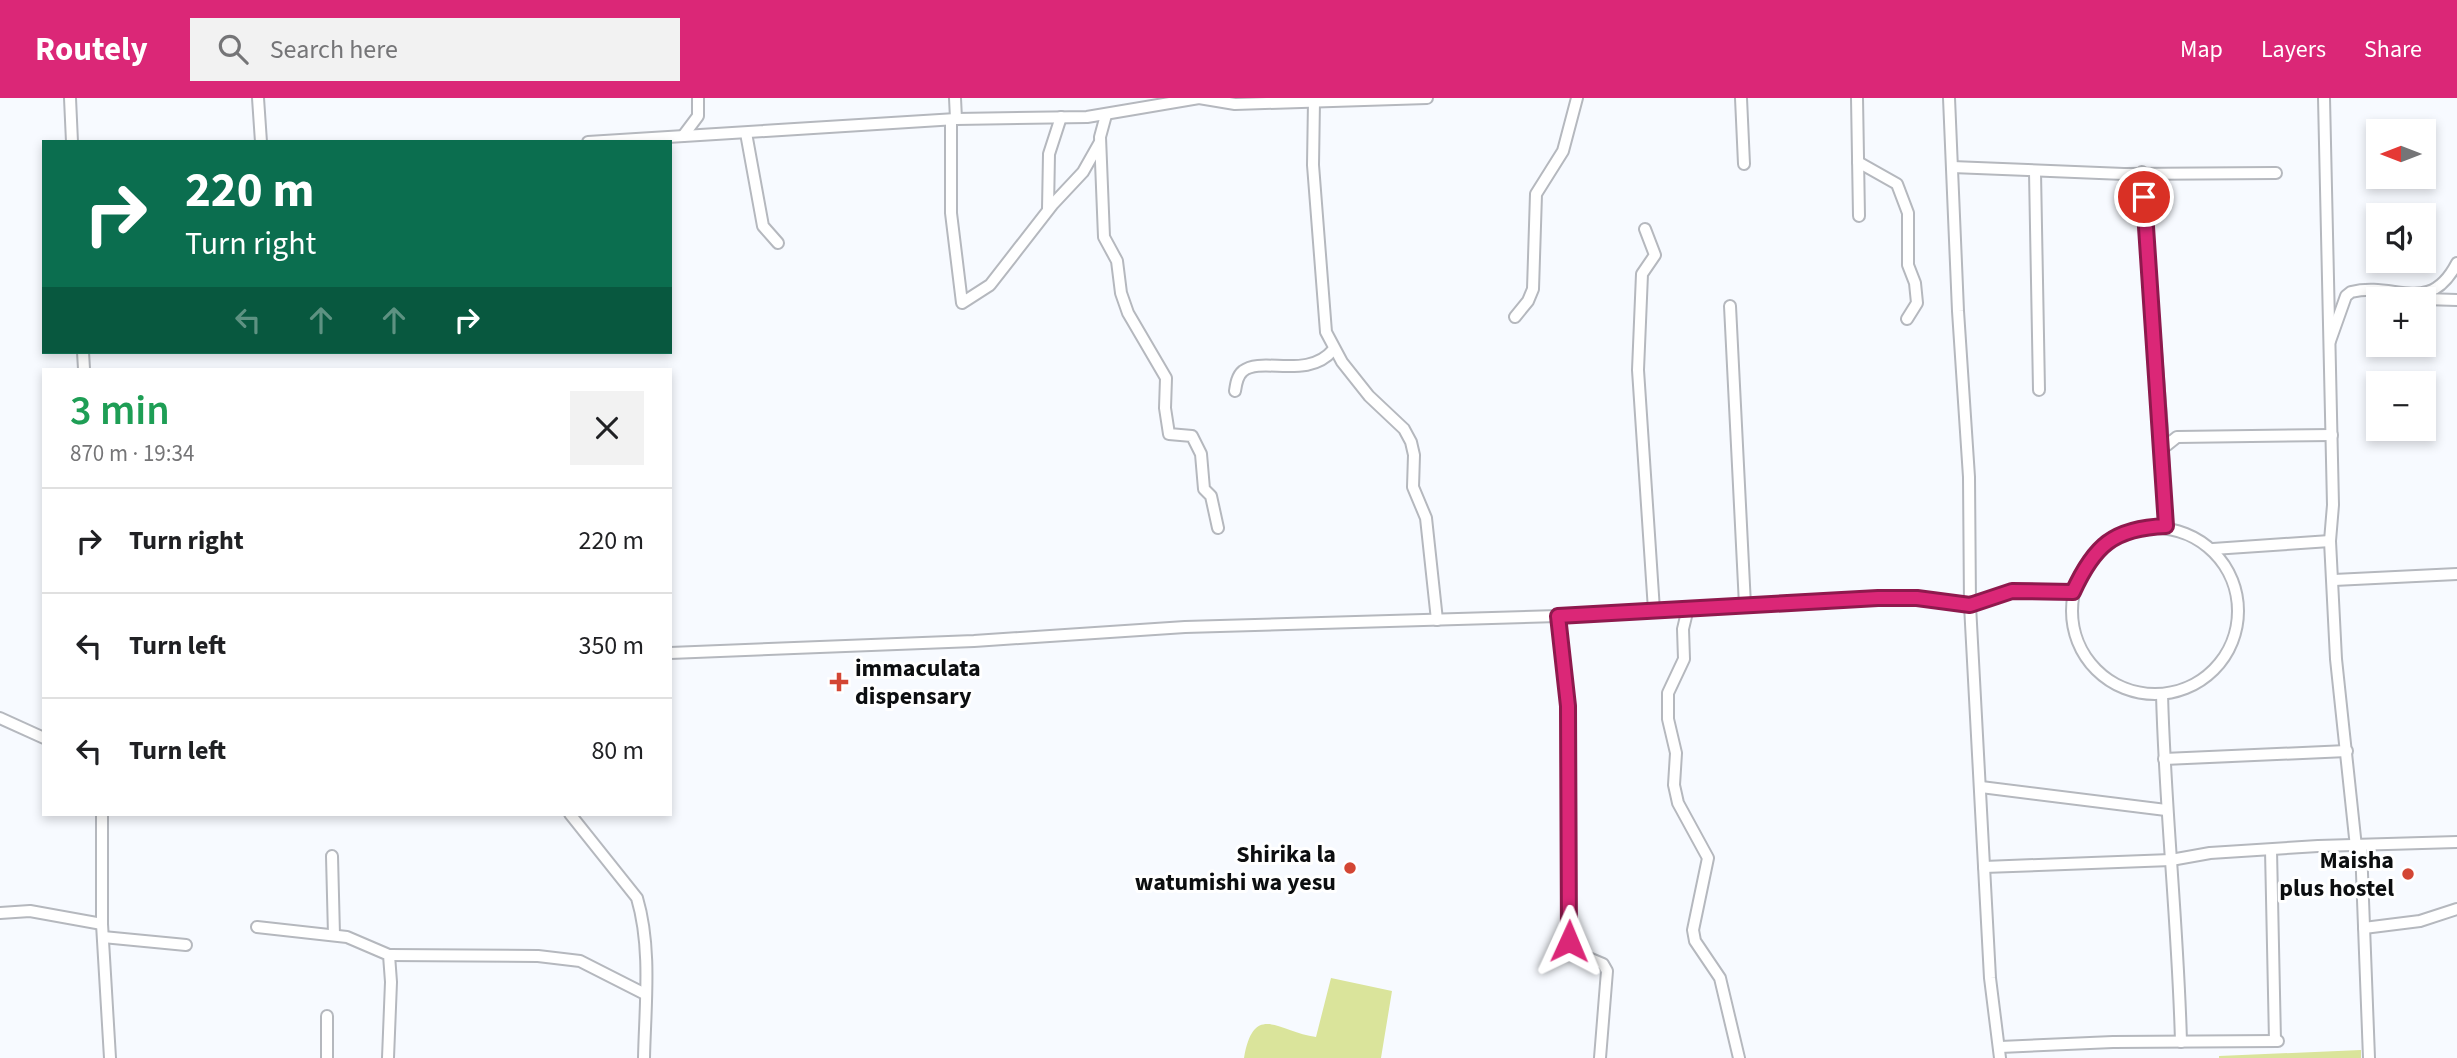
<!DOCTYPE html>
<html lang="en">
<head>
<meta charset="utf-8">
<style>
	:root { --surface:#fff; --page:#f2f2f2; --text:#202124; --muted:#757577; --line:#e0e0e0; --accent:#db2777 }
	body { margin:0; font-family:"Source Sans 3",sans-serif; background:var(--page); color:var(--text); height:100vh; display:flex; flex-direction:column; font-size:26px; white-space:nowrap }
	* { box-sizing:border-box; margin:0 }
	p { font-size:23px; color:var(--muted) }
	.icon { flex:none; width:38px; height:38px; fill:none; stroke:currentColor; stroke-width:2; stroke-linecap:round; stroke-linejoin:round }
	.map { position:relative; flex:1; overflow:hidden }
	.details { position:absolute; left:42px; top:270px; width:630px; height:448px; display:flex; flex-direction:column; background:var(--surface); border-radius:0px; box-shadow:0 4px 10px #0003 }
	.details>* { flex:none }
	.guide { position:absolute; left:42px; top:42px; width:630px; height:214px; border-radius:0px; box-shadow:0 4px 10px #0003; background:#0b6e4f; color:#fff; overflow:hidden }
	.needle { width:46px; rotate:270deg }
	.controls { position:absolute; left:2366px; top:21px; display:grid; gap:14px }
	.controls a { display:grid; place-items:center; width:70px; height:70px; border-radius:0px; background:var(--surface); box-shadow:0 4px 10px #0003; font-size:35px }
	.pin { position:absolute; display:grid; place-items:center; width:60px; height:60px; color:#fff; margin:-30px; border:4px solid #fff; border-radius:50%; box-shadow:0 2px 7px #0007 }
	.me { position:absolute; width:77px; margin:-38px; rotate:1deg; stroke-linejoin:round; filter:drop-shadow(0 0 5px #0008) }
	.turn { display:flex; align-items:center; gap:24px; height:147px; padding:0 28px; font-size:32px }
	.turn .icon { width:91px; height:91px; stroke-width:2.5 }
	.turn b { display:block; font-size:49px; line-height:60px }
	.lanes { display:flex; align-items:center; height:66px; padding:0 28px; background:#0003; justify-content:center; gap:35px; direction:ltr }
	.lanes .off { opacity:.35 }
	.round { display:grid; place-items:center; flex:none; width:74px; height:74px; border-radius:0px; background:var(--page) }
	.summary { display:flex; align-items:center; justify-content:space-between; height:119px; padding:0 28px }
	h1 { font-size:42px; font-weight:600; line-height:52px; color:#1e9e55 }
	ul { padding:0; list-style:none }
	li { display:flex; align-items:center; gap:21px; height:105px; padding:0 28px; border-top:2px solid var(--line) }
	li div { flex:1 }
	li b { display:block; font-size:26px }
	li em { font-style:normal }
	header { display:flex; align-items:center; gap:42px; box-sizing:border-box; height:98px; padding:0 35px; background:var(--accent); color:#fff }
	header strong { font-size:33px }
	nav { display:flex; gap:38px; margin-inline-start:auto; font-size:24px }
	.search { width:490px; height:63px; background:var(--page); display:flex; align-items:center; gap:18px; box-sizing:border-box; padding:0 24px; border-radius:0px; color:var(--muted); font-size:26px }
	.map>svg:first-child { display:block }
</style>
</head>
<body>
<header>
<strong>Routely</strong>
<div class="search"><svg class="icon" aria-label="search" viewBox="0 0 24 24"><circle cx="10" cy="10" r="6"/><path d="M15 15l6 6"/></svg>Search here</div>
<nav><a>Map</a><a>Layers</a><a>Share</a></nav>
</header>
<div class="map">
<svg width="2457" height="960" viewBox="0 0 2457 960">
	<rect width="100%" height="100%" fill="#f7faff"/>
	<g fill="#dae49b">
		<path d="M1331 880 1392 893 1381 960H1244C1254 903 1279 934 1316 939Z"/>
		<path d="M2361 952V960H2219V958Z"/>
	</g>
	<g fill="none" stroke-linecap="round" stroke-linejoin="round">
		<defs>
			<g id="minor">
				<path d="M70 0 72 44"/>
				<path d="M258 0 261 44"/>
				<path d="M955 0 956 21"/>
				<path d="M1317 0 1314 3 1313 67 1326 234 1342 264 1369 298 1404 331 1411 344 1414 357 1413 389 1426 420 1437 522"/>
				<path d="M1741 0 1744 66"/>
				<path d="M1857 0 1859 118"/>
				<path d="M1949 0 1958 213 1969 379 1970 507 1990 880 2000 960"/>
				<path d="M2324 0 2333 407 2330 443 2336 561 2356 749"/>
				<path d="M1106 17 1100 39 1104 139 1117 163 1121 195 1128 215 1166 280 1165 310 1169 336 1192 338 1201 356 1204 391 1211 398 1218 430"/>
				<path d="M951 22V115L962 205 990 187 1053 106 1083 74 1100 44"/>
				<path d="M746 35 763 128 778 145"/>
				<path d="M683 38 698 18V0"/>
				<path d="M588 44 956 21 1087 19 1199 0 1235 6 1427 0"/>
				<path d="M1858 64 1897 86 1908 115V167L1915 185 1917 205 1907 221"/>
				<path d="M1952 69 2124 76 2276 75"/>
				<path d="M2035 74 2039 292"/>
				<path d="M2142 74 2162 331 2166 428"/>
				<path d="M1048 111 1049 56 1061 19"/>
				<path d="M1645 131 1655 157 1642 176 1638 272 1654 512"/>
				<path d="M2419 197 2424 201 2457 202"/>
				<path d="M1730 208 1745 507"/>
				<path d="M1515 219 1528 203 1533 191 1536 96 1563 53 1577 0"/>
				<path d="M2330 243 2346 198 2351 194C2396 183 2429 219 2457 165"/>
				<path d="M83 254 84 271"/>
				<path d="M1235 293C1236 286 1237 278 1243 273 1262 258 1308 282 1333 252"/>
				<path d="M2162 351 2177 339 2332 337"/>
				<circle cx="2155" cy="513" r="83"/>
				<path d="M2213 451 2330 443"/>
				<path d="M2334 482 2457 476"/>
				<path d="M1688 510 1683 531 1684 561 1668 595V621L1676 655 1674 687 1678 705 1708 760 1693 832 1695 843 1720 880 1739 960"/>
				<path d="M1558 518 1568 608 1569 843 1572 853 1603 866 1607 873 1600 960"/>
				<path d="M670 555 974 543 1185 529 1558 518 1841 501 1917 500 1970 507 2012 493 2073 494"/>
				<path d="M2162 596C2165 712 2178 827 2181 944"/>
				<path d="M0 620 44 640"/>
				<path d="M2164 661 2347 653"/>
				<path d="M1981 689 2166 712"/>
				<path d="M102 716V826L110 960"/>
				<path d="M570 716 637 800C652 850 645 909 644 960"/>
				<path d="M2361 749 2369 960"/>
				<path d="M2271 752 2275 943"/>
				<path d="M332 758 334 837"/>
				<path d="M1984 769 2171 762 2210 755 2318 748 2457 744"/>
				<path d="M0 815 30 813 102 826"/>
				<path d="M257 829 347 839 389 857 391 884 388 960"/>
				<path d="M2364 830 2420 823 2457 811"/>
				<path d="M103 839 186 847"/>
				<path d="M389 857 538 858 580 863 645 896"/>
				<path d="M2000 949 2113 944 2278 943"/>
				<path d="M327 960V918"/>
			</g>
		</defs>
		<use href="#minor" stroke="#b5b8be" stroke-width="14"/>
		<use href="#minor" stroke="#fff" stroke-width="10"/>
	</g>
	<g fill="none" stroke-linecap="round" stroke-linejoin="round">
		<defs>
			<path id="route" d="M1569 843 1568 608 1558 518 1878 500H1917L1970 507 2012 493 2073 494C2094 448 2113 430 2166 428L2144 99"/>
		</defs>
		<use href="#route" stroke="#8e194d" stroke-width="18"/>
		<use href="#route" stroke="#db2777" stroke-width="12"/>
	</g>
	<g fill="#d34634" stroke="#fff" stroke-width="2.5">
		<path d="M835.5 573.5h7v7h7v7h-7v7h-7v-7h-7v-7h7z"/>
		<circle cx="1350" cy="770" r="7"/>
		<circle cx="2408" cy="776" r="7"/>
	</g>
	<g text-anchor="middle" stroke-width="6" stroke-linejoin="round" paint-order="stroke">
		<g font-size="24" font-weight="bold" fill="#0c0e10" stroke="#fff" text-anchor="end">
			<text x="855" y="578" text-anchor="start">immaculata<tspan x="855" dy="28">dispensary</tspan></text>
			<text x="1336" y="764">Shirika la<tspan x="1336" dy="28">watumishi wa yesu</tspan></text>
			<text x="2394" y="770">Maisha<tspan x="2394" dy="28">plus hostel</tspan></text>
		</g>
	</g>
</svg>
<div class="controls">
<a><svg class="needle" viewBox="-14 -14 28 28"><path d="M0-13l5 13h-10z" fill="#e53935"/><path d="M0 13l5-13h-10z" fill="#757577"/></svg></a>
<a><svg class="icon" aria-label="sound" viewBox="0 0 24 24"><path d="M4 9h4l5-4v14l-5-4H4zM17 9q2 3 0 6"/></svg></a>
<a>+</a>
<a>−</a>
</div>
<div class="pin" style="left:2144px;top:99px;background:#d93025"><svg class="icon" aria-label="arrive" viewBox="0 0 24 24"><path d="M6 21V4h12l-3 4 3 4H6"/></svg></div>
<svg class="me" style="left:1569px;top:843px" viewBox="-20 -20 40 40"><path d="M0-17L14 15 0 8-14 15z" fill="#db2777" stroke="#fff" stroke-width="4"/></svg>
<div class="guide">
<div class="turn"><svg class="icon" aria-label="right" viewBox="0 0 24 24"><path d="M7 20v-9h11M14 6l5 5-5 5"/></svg><div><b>220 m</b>Turn right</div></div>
<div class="lanes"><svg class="icon off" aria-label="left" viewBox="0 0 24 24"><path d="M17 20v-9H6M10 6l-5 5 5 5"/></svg><svg class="icon off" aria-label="ahead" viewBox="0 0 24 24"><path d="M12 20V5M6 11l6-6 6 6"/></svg><svg class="icon off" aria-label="ahead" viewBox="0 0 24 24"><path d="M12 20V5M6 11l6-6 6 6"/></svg><svg class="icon" aria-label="right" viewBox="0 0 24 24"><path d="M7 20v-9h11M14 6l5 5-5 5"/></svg></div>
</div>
<section class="details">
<div class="summary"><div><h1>3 min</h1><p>870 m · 19:34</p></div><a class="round"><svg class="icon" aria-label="close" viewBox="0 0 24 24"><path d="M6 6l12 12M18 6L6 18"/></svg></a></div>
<ul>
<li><svg class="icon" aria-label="right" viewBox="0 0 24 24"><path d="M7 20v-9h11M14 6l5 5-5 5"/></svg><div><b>Turn right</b></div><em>220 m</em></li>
<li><svg class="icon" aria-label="left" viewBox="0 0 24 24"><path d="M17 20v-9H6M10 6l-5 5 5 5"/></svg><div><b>Turn left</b></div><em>350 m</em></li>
<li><svg class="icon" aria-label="left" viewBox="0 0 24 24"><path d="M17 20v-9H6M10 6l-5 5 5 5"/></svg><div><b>Turn left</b></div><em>80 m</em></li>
</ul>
</section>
</div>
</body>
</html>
